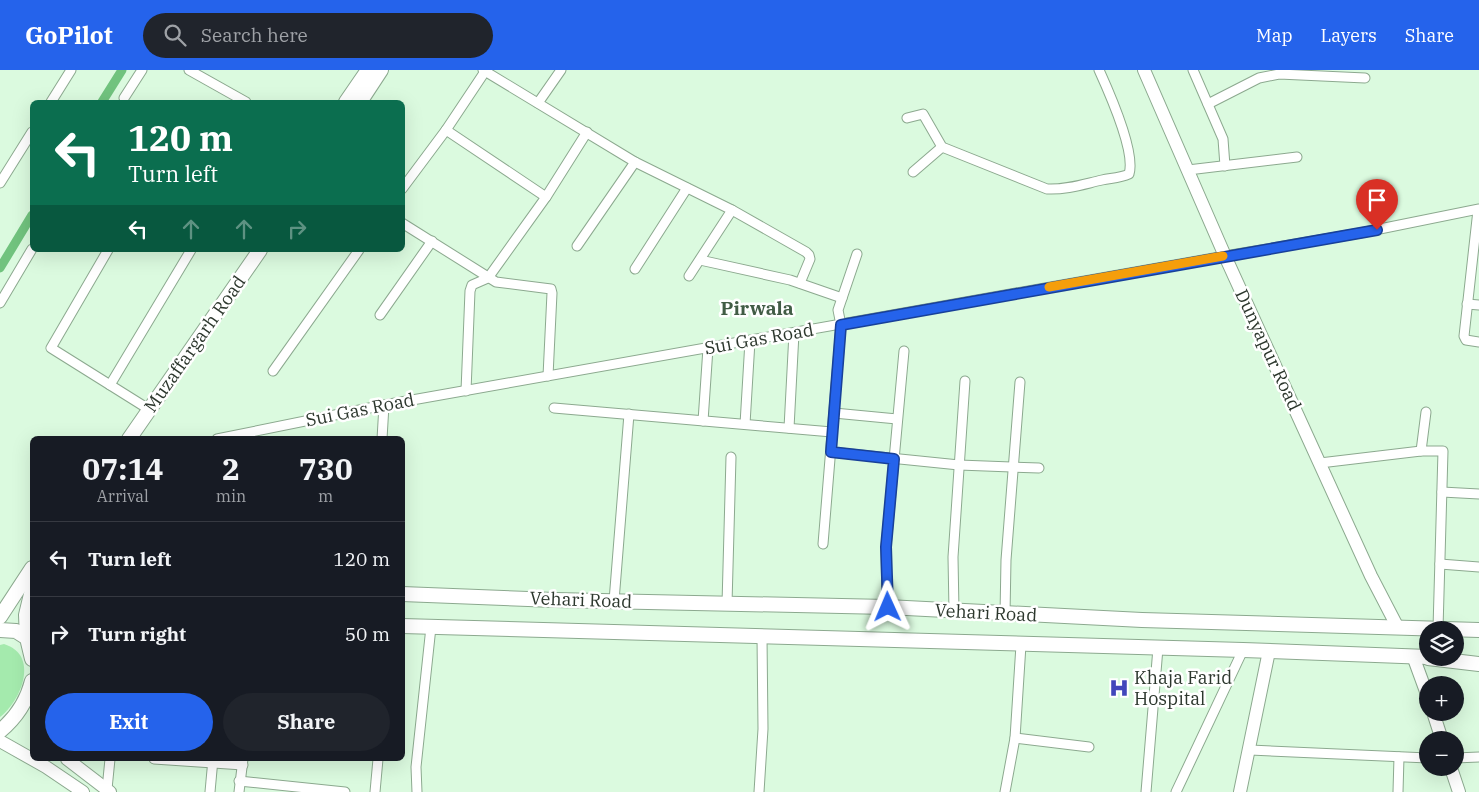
<!DOCTYPE html>
<html lang="en">
<head>
<meta charset="utf-8">
<style>
	:root { --surface:#171b24; --page:#20242c; --text:#f1f3f6; --muted:#9ea1a6; --line:#363941; --accent:#2563eb }
	body { margin:0; font-family:"IBM Plex Serif",serif; background:var(--page); color:var(--text); height:100vh; display:flex; flex-direction:column; font-size:19px; white-space:nowrap }
	* { box-sizing:border-box; margin:0 }
	p { font-size:16px; color:var(--muted) }
	.icon { flex:none; width:28px; height:28px; fill:none; stroke:currentColor; stroke-width:2; stroke-linecap:round; stroke-linejoin:round }
	.map { position:relative; flex:1; overflow:hidden }
	.side { position:absolute; left:30px; top:366px; width:375px; height:325px; display:flex; flex-direction:column; background:var(--surface); border-radius:8px; box-shadow:0 5px 20px #0002 }
	.side>* { flex:none }
	.top-card { position:absolute; left:30px; top:30px; width:375px; height:152px; border-radius:8px; box-shadow:0 5px 20px #0002; background:#0b6e4f; color:#fff; overflow:hidden }
	.controls { position:absolute; left:1419px; top:551px; display:grid; gap:10px }
	.controls a { display:grid; place-items:center; width:45px; height:45px; border-radius:50%; background:var(--surface); box-shadow:0 5px 20px #0002; font-size:25px }
	.pin { position:absolute; display:grid; place-items:center; width:42px; height:42px; color:#fff; margin:-51px -21px; border-radius:50% 50% 50% 0; rotate:-45deg; box-shadow:0 0 5px #0007 }
	.pin .icon { rotate:45deg }
	.me { position:absolute; width:55px; margin:-28px; rotate:359deg; stroke-linejoin:round; filter:drop-shadow(0 0 4px #0008) }
	.turn { display:flex; align-items:center; gap:18px; height:105px; padding:0 15px; font-size:22px }
	.turn .icon { width:65px; height:65px; stroke-width:2.5 }
	.turn b { display:block; font-size:35px; line-height:42px }
	.lanes { display:flex; align-items:center; height:48px; padding:0 15px; background:#0003; justify-content:center; gap:25px; direction:ltr }
	.lanes .off { opacity:.35 }
	.eta { display:flex; justify-content:space-evenly; align-items:center; height:85px; text-align:center }
	.eta b { font-size:30px; font-weight:700; line-height:35px }
	.button { display:flex; gap:10px; margin-top:auto; padding:10px 15px }
	.button a { flex:1; height:58px; border-radius:30px; background:var(--accent); color:#fff; font-size:20px; font-weight:700; line-height:58px; text-align:center }
	.button a+a { background:var(--page); color:var(--text) }
	ul { padding:0; list-style:none }
	li { display:flex; align-items:center; gap:15px; height:75px; padding:0 15px; border-top:1px solid var(--line) }
	li div { flex:1 }
	li b { display:block; font-size:19px }
	li em { font-style:normal }
	header { display:flex; align-items:center; gap:30px; box-sizing:border-box; height:70px; padding:0 25px; background:var(--accent); color:#fff }
	header strong { font-size:24px }
	nav { display:flex; gap:28px; margin-inline-start:auto; font-size:18px }
	.search { width:350px; height:45px; background:var(--page); display:flex; align-items:center; gap:12px; box-sizing:border-box; padding:0 18px; border-radius:28px; color:var(--muted); font-size:19px }
	.map>svg:first-child { display:block }
</style>
</head>
<body>
<header>
<strong>GoPilot</strong>
<div class="search"><svg class="icon" aria-label="search" viewBox="0 0 24 24"><circle cx="10" cy="10" r="6"/><path d="M15 15l6 6"/></svg>Search here</div>
<nav><a>Map</a><a>Layers</a><a>Share</a></nav>
</header>
<div class="map">
<svg width="1479" height="722" viewBox="0 0 1479 722">
	<rect width="100%" height="100%" fill="#dbfadf"/>
	<path fill="#a4eaad" d="M4 574C40 585 21 631 0 647V575Z"/>
	<g fill="none" stroke-linecap="round" stroke-linejoin="round">
		<g stroke="#71c37e" stroke-width="9">
			<path d="M102 32 122 0"/>
			<path d="M0 198 32 145"/>
		</g>
		<defs>
			<g id="street">
				<path d="M189 0 246 32"/>
				<path d="M483 0 635 92 732 140 806 182 809 185 810 189 800 213"/>
				<path d="M1193 0 1223 69 1225 96"/>
				<path d="M124 28 142 0"/>
				<path d="M51 32 71 0"/>
				<path d="M538 33 561 0"/>
				<path d="M1208 34 1259 8 1279 4 1365 8"/>
				<path d="M907 48 923 44 942 77 1047 119C1066 120 1084 114 1102 110 1112 108 1120 108 1129 104 1136 82 1109 22 1099 0"/>
				<path d="M446 60 546 127"/>
				<path d="M1188 100 1297 87"/>
				<path d="M913 102 942 77"/>
				<path d="M0 113 32 62"/>
				<path d="M402 119 446 60 486 0"/>
				<path d="M1478 140 1464 266 1466 270 1479 272"/>
				<path d="M402 153 496 212 551 219 552 223 548 306"/>
				<path d="M577 176 635 92"/>
				<path d="M108 180 51 278 150 340"/>
				<path d="M700 190 790 210 842 228"/>
				<path d="M635 199 687 118"/>
				<path d="M689 206 732 140"/>
				<path d="M0 233 32 179"/>
				<path d="M1467 234 1479 235"/>
				<path d="M380 245 432 171"/>
				<path d="M273 301 359 180"/>
				<path d="M110 315 191 180"/>
				<path d="M466 321 470 221 472 215 488 208 546 127 587 62"/>
				<path d="M554 338 832 362"/>
				<path d="M834 343 897 349"/>
				<path d="M703 351 708 278"/>
				<path d="M745 354 750 271"/>
				<path d="M789 358 794 263"/>
				<path d="M217 369 384 335 1225 186 1360 163 1479 139"/>
				<path d="M382 369 384 335"/>
				<path d="M1421 381 1426 342"/>
				<path d="M831 382 959 395 1039 398"/>
				<path d="M1320 393 1421 381H1443L1438 559"/>
				<path d="M1442 422 1479 424"/>
				<path d="M823 474 841 255 838 240 857 184"/>
				<path d="M1440 494 1479 497"/>
				<path d="M614 531 629 344"/>
				<path d="M727 534 731 387"/>
				<path d="M887 537 886 477 904 281"/>
				<path d="M954 541 953 487 965 311"/>
				<path d="M1005 544 1006 490 1020 312"/>
				<path d="M1015 668 1089 677"/>
				<path d="M1250 680 1428 688"/>
				<path d="M1455 688 1479 687"/>
				<path d="M154 689 243 695"/>
				<path d="M239 711 345 722"/>
				<path d="M107 719 110 689"/>
				<path d="M210 722 213 689"/>
				<path d="M239 722 243 689"/>
				<path d="M375 722 378 689"/>
				<path d="M417 722 416 697 431 557"/>
				<path d="M759 722 763 659 762 567"/>
				<path d="M1005 722 1015 668 1021 575"/>
				<path d="M1146 722 1158 578"/>
				<path d="M1176 722 1243 580"/>
				<path d="M1398 722 1399 687"/>
			</g>
			<g id="secondary">
				<path d="M1144 0 1225 186 1371 506 1398 558"/>
				<path d="M1413 586 1428 627"/>
				<path d="M1433 642 1442 670"/>
				<path d="M0 671 46 697 83 722"/>
				<path d="M67 689 110 722"/>
				<path d="M1451 698 1459 722"/>
				<path d="M1240 722 1269 581"/>
			</g>
			<g id="primary">
				<path d="M346 32 368 0"/>
				<path d="M360 32 381 0"/>
				<path d="M129 369 260 180"/>
				<path d="M32 520 26 545 27 568 32 566"/>
				<path d="M402 524 555 530 887 537 1142 550 1479 560"/>
				<path d="M0 547 32 498"/>
				<path d="M402 556 1243 580 1428 587"/>
				<path d="M0 560 16 561 27 568 32 589"/>
				<path d="M1428 588 1479 594"/>
				<path d="M0 661C17 647 27 631 32 611"/>
			</g>
		</defs>
		<use href="#street" stroke="#8ca98f" stroke-width="11"/>
		<use href="#secondary" stroke="#8ca98f" stroke-width="14"/>
		<use href="#primary" stroke="#8ca98f" stroke-width="16"/>
		<use href="#street" stroke="#fff" stroke-width="9"/>
		<use href="#secondary" stroke="#fff" stroke-width="12"/>
		<use href="#primary" stroke="#fff" stroke-width="14"/>
	</g>
	<g fill="none" stroke-linecap="round" stroke-linejoin="round">
		<defs>
			<path id="route" d="M888 537 886 477 894 389 831 382 841 255 1377 160"/>
		</defs>
		<use href="#route" stroke="#184099" stroke-width="12"/>
		<use href="#route" stroke="#2563eb" stroke-width="9"/>
		<path stroke="#f59e0b" stroke-width="9" d="M1049 217 1223 186"/>
	</g>
	<defs>
		<symbol id="hospital-bare" viewBox="-9 -9 18 18"><path d="M-5-5h3v3.5h4V-5h3V5h-3V1.5h-4V5h-3Z" fill="#4146bb" stroke="#fff" stroke-width="2.5" paint-order="stroke"/></symbol>
	</defs>
	<g fill-rule="evenodd">
		<use href="#hospital-bare" x="1105" y="604" width="28" height="28"/>
	</g>
	<g text-anchor="middle" stroke-width="5" stroke-linejoin="round" paint-order="stroke">
		<g font-size="18" fill="#2c372d" stroke="#fff">
			<text transform="translate(759 269) rotate(-10)" y="6">Sui Gas Road</text>
			<text transform="translate(195 274) rotate(-55)" y="6">Muzaffargarh Road</text>
			<text transform="translate(1268 280) rotate(65)" y="6">Dunyapur Road</text>
			<text transform="translate(360 340) rotate(-11)" y="6">Sui Gas Road</text>
			<text transform="translate(581 530) rotate(2)" y="6">Vehari Road</text>
			<text transform="translate(986 543) rotate(3)" y="6">Vehari Road</text>
		</g>
		<g font-size="18" fill="#2c372d" stroke="#fff" text-anchor="start">
			<text x="1134" y="614">Khaja Farid<tspan x="1134" dy="21">Hospital</tspan></text>
		</g>
		<g font-size="19" font-weight="bold" fill="#415c45" stroke="#fff">
			<text x="757" y="245">Pirwala</text>
		</g>
	</g>
</svg>
<div class="controls">
<a><svg class="icon" aria-label="layers" viewBox="0 0 24 24"><path d="M12 4l9 5-9 5-9-5zM3 14l9 5 9-5"/></svg></a>
<a>+</a>
<a>−</a>
</div>
<div class="pin" style="left:1377px;top:160px;background:#d93025"><svg class="icon" aria-label="arrive" viewBox="0 0 24 24"><path d="M6 21V4h12l-3 4 3 4H6"/></svg></div>
<svg class="me" style="left:888px;top:537px" viewBox="-20 -20 40 40"><path d="M0-17L14 15 0 8-14 15z" fill="#2563eb" stroke="#fff" stroke-width="4"/></svg>
<div class="top-card">
<div class="turn"><svg class="icon" aria-label="left" viewBox="0 0 24 24"><path d="M17 20v-9H6M10 6l-5 5 5 5"/></svg><div><b>120 m</b>Turn left</div></div>
<div class="lanes"><svg class="icon" aria-label="left" viewBox="0 0 24 24"><path d="M17 20v-9H6M10 6l-5 5 5 5"/></svg><svg class="icon off" aria-label="ahead" viewBox="0 0 24 24"><path d="M12 20V5M6 11l6-6 6 6"/></svg><svg class="icon off" aria-label="ahead" viewBox="0 0 24 24"><path d="M12 20V5M6 11l6-6 6 6"/></svg><svg class="icon off" aria-label="right" viewBox="0 0 24 24"><path d="M7 20v-9h11M14 6l5 5-5 5"/></svg></div>
</div>
<section class="side">
<div class="eta">
<div><b>07:14</b><p>Arrival</p></div>
<div><b>2</b><p>min</p></div>
<div><b>730</b><p>m</p></div>
</div>
<ul>
<li><svg class="icon" aria-label="left" viewBox="0 0 24 24"><path d="M17 20v-9H6M10 6l-5 5 5 5"/></svg><div><b>Turn left</b></div><em>120 m</em></li>
<li><svg class="icon" aria-label="right" viewBox="0 0 24 24"><path d="M7 20v-9h11M14 6l5 5-5 5"/></svg><div><b>Turn right</b></div><em>50 m</em></li>
</ul>
<div class="button"><a>Exit</a><a>Share</a></div>
</section>
</div>
</body>
</html>
